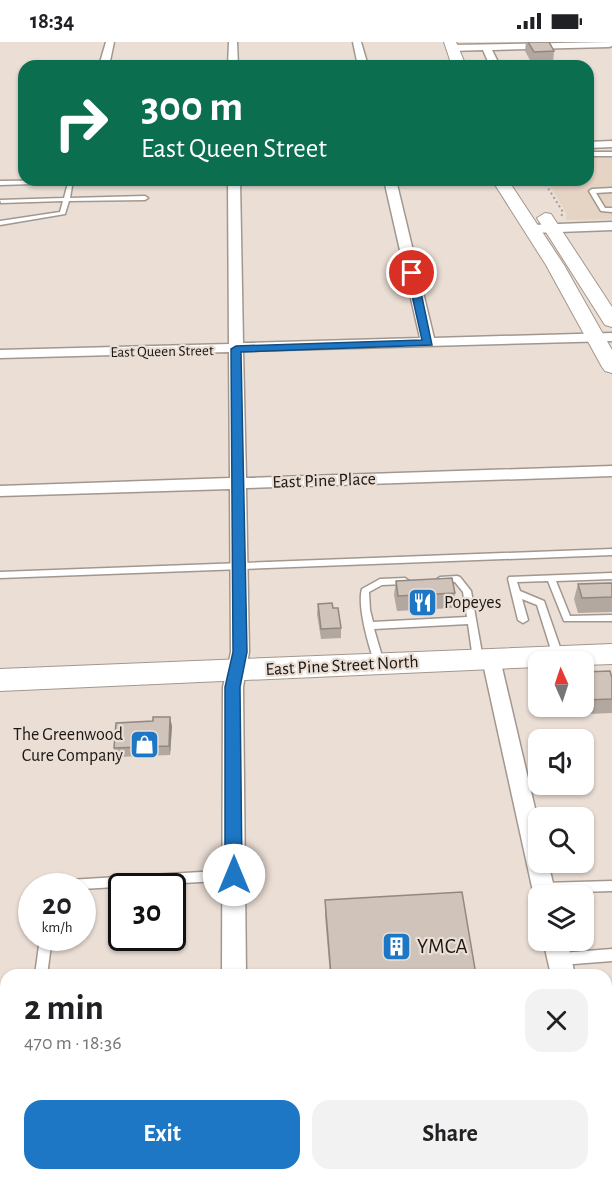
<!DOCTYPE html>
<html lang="en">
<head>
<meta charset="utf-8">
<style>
	:root { --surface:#fff; --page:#f2f2f2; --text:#202124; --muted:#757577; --accent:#1d77c4 }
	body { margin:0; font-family:"Alegreya Sans",sans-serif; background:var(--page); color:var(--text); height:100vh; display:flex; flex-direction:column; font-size:22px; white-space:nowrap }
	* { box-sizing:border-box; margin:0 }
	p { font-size:20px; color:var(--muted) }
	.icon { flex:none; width:33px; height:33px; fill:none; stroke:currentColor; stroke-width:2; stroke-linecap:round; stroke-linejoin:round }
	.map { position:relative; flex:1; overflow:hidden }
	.panel { position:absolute; left:0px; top:927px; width:612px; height:212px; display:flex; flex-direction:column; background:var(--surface); border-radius:18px 18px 0 0; box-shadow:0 2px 4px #0004 }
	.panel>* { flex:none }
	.banner { position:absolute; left:18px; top:18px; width:576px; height:126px; border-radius:18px; box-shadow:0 2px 4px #0004; background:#0b6e4f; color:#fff; overflow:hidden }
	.needle { width:39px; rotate:357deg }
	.tools { position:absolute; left:528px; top:609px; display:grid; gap:12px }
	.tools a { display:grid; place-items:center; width:66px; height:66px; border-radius:12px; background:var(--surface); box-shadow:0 2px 4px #0004; font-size:30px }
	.speed { position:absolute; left:18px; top:831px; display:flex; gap:12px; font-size:30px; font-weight:700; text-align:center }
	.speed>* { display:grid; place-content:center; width:78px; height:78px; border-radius:50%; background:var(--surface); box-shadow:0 2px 4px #0004; line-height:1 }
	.speed small { font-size:15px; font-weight:400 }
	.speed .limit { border:3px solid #111; border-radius:9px; background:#fff; color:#111 }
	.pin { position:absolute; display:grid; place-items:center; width:51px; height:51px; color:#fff; margin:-26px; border:3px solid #fff; border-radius:50%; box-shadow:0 2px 6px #0007 }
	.me { position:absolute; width:66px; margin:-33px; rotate:0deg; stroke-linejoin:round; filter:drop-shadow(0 0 4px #0008) }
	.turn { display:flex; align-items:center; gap:21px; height:126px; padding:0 24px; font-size:27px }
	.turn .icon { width:78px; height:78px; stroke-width:2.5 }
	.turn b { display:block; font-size:42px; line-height:51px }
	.round { display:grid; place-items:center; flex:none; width:63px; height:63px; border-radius:18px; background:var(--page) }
	.headline { display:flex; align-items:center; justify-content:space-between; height:102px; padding:0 24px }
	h1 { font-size:36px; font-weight:600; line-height:45px }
	.cta { display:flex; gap:12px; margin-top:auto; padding:12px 24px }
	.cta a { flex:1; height:69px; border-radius:18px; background:var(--accent); color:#fff; font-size:24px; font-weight:600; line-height:69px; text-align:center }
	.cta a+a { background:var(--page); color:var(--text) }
	.status { display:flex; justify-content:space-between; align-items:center; height:42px; padding:0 30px; background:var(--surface); direction:ltr }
	.status svg { height:16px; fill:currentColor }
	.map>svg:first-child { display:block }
</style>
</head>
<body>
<div class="status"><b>18:34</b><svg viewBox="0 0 49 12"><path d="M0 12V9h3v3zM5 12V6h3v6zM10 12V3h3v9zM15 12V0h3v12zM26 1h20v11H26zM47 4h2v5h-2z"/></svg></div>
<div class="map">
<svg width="612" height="1138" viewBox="0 0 612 1138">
	<rect width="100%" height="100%" fill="#eaded5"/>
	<path fill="#e5d3c4" d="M612 108V177L566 178V170L546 138H588V109Z"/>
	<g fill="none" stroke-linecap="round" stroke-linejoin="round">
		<defs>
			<g id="lane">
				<rect x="588" y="110" width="24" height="4"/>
				<path d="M73 138 70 156 145 154 148 156 145 158 69 159 65 172 0 183V179L60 170 63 159 1 161 0 158 64 156 68 141 0 143V139Z"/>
				<path d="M612 146V150L596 151 605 166H612V170L601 169 589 149 592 147Z"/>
				<path d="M612 507V513L0 536V530Z"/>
				<path d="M612 531V537L556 539 570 574 612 573V579H564L548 539 517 540 520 549 544 559 563 614 561 617H555L553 614 537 563 522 557 528 578 523 581 518 578 508 537 509 535Z"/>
				<path d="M457 534 460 535 471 549 483 617 481 620H475L473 617 468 582 374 587 384 621 382 624H376C369 606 357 564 362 547L380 537 405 536 409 539 405 542 382 543 369 550 370 568 373 580 467 575 463 550 455 540 440 541 436 538 440 535Z"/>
				<path d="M234 828 238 829 240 833 238 837 234 838 82 847V844H46L48 840 52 839Z"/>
				<path d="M612 839V849L543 851 539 850 537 846 539 842 543 841Z"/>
				<path d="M40 896H52L47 933H35Z"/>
				<path d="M612 907V919L561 923 557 921 555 917 557 913 561 911Z"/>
			</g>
			<g id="street">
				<path d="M106 0H114L109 24H99Z"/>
				<path d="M229 0H237L238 24H228Z"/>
				<path d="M353 0H361L368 24H358Z"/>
				<path d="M612 0V4L609 5 492 8 500 24H490L483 8 452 9 448 6 452 3Z"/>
				<path d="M612 99V105L588 106V100Z"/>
				<path d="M228 138H240L243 301 420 296 384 138H396L434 296 612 291V299L243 309 246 436 612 424V434L246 446 249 610 243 645 246 933H222L223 645 231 610 230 447 0 454V444L230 436 229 310 0 316V308L229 302Z"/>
				<path d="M612 180V188L532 191 526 187 532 183Z"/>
				<path d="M491 610 498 612 500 617 538 779V820H548L556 854H538V862L534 854 482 617 484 612Z"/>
				<path d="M543 898H567L575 933H551Z"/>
				<path d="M606 1111 612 1113V1138H595L594 1132H606Z"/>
				<rect x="221" y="1132" width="28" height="6"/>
			</g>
			<g id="secondary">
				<path d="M444 0H456L466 24H452Z"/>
				<path d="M492 138H508L564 223 612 308V331L605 329 602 325 546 223Z"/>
				<path d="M545 171 551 172 612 265V285L605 283 537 176Z"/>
				<path d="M612 602V622L584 623V620H538V625L0 649V627Z"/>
			</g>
		</defs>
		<use href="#lane" stroke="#a2978e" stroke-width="3"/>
		<use href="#street" stroke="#a2978e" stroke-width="3"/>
		<use href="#secondary" stroke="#a2978e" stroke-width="2"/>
		<path stroke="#a69d96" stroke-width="2" stroke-dasharray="2 3" stroke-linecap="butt" d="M543 138 563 170 561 175"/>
		<use href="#lane" fill="#fff" fill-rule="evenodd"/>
		<use href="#street" fill="#fff" fill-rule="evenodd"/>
		<use href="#secondary" fill="#fff" fill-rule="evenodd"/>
	</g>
	<g fill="#b2a8a0">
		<path d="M526 0H549L554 9 553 21 532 22 525 9Z"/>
		<path d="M396 539 455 551 453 566 397 569 394 553Z"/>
		<path d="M612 541V570L578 571 574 557 578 542Z"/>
		<path d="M318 562 333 566 341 586V596L321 597 317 572Z"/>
		<path d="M584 630 612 636V671L539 674 532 647 535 632H538V664H584Z"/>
		<path d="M172 684 170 713 116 715 114 706Z"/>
		<path d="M325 858 476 933H330L325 874Z"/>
	</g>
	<path fill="#918882" d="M170 675 172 684 170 713 169 704Z"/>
	<g fill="#cfc3ba" stroke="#918882" stroke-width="1.5">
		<path d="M528 0H549L554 9 534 10Z"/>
		<path d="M452 536 455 551 398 554 396 539Z"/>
		<path d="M612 541V555L582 556 578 542Z"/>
		<path d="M332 561 333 566H338L341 586 321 587 318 562Z"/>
		<path d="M610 629 612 636V657L584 658V630Z"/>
		<path d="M535 632H538V645Z"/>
		<path d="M153 675H170L169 704 114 706 116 681 153 679Z"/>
		<path d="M462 850 476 933H331L325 858Z"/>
	</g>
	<path fill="#1d77c4" stroke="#134d7f" stroke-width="1.5" d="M412 228 417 231 432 303 241 310 247 610 240 645 242 833 240 838 234 841 228 838 225 833V645L233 610 231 307 236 304 422 298 407 231Z"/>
	<defs>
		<symbol id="restaurant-square" viewBox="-11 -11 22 22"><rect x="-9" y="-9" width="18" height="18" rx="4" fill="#1d77c4" stroke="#eaded5"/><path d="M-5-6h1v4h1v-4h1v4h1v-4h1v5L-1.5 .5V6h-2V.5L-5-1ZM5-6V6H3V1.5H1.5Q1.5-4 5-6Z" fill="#fff"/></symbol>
		<symbol id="shop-square" viewBox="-11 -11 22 22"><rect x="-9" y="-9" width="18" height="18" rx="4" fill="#1d77c4" stroke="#eaded5"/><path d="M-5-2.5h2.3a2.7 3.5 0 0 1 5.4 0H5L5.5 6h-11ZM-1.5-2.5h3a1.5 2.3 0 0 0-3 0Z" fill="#fff"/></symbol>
		<symbol id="building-square" viewBox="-11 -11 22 22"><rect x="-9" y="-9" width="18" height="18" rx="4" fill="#1d77c4" stroke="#eaded5"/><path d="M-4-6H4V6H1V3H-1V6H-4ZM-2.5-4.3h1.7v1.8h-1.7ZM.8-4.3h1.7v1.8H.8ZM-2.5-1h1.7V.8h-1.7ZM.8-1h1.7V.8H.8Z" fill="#fff"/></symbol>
	</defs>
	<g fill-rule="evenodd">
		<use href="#restaurant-square" x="406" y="544" width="33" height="33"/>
		<use href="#shop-square" x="128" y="686" width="33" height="33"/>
		<use href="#building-square" x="380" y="888" width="33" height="33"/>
	</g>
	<g text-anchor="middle" stroke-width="4.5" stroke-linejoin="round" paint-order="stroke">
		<g font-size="15" fill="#1b1714" stroke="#eaded5">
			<text transform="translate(162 309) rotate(-1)" y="5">East Queen Street</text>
		</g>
		<g font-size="18" fill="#1b1714" stroke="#eaded5">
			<text transform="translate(324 438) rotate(-2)" y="6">East Pine Place</text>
			<text transform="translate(342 623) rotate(-3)" y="6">East Pine Street North</text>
		</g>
		<g font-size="18" fill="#1b1714" stroke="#eaded5" text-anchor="start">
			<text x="444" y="566">Popeyes</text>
			<text x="123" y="698" text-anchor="end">The Greenwood<tspan x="123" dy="21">Cure Company</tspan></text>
		</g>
		<g font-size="21" fill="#1b1714" stroke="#eaded5" text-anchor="start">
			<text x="417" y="911">YMCA</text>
		</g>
	</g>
</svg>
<div class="tools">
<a><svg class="needle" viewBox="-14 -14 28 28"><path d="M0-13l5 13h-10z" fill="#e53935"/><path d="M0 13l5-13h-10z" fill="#757577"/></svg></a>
<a><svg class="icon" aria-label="sound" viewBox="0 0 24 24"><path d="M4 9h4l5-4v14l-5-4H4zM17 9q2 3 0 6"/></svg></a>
<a><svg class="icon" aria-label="search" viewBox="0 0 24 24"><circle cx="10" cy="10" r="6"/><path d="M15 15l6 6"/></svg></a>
<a><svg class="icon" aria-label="layers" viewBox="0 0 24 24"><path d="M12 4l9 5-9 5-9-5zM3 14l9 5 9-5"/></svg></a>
</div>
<div class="speed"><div>20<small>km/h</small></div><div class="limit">30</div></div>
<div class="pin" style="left:412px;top:231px;background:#d93025"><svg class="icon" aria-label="arrive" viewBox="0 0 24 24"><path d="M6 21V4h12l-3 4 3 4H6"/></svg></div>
<svg class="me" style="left:234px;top:833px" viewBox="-20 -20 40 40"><circle r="19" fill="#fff"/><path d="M0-13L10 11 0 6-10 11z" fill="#1d77c4"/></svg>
<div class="banner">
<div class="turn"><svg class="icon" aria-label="right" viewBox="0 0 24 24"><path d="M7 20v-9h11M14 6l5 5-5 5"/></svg><div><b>300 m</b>East Queen Street</div></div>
</div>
<section class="panel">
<div class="headline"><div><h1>2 min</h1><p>470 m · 18:36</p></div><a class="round"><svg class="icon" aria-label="close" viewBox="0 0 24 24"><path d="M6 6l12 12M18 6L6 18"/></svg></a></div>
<div class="cta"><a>Exit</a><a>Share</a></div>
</section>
</div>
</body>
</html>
